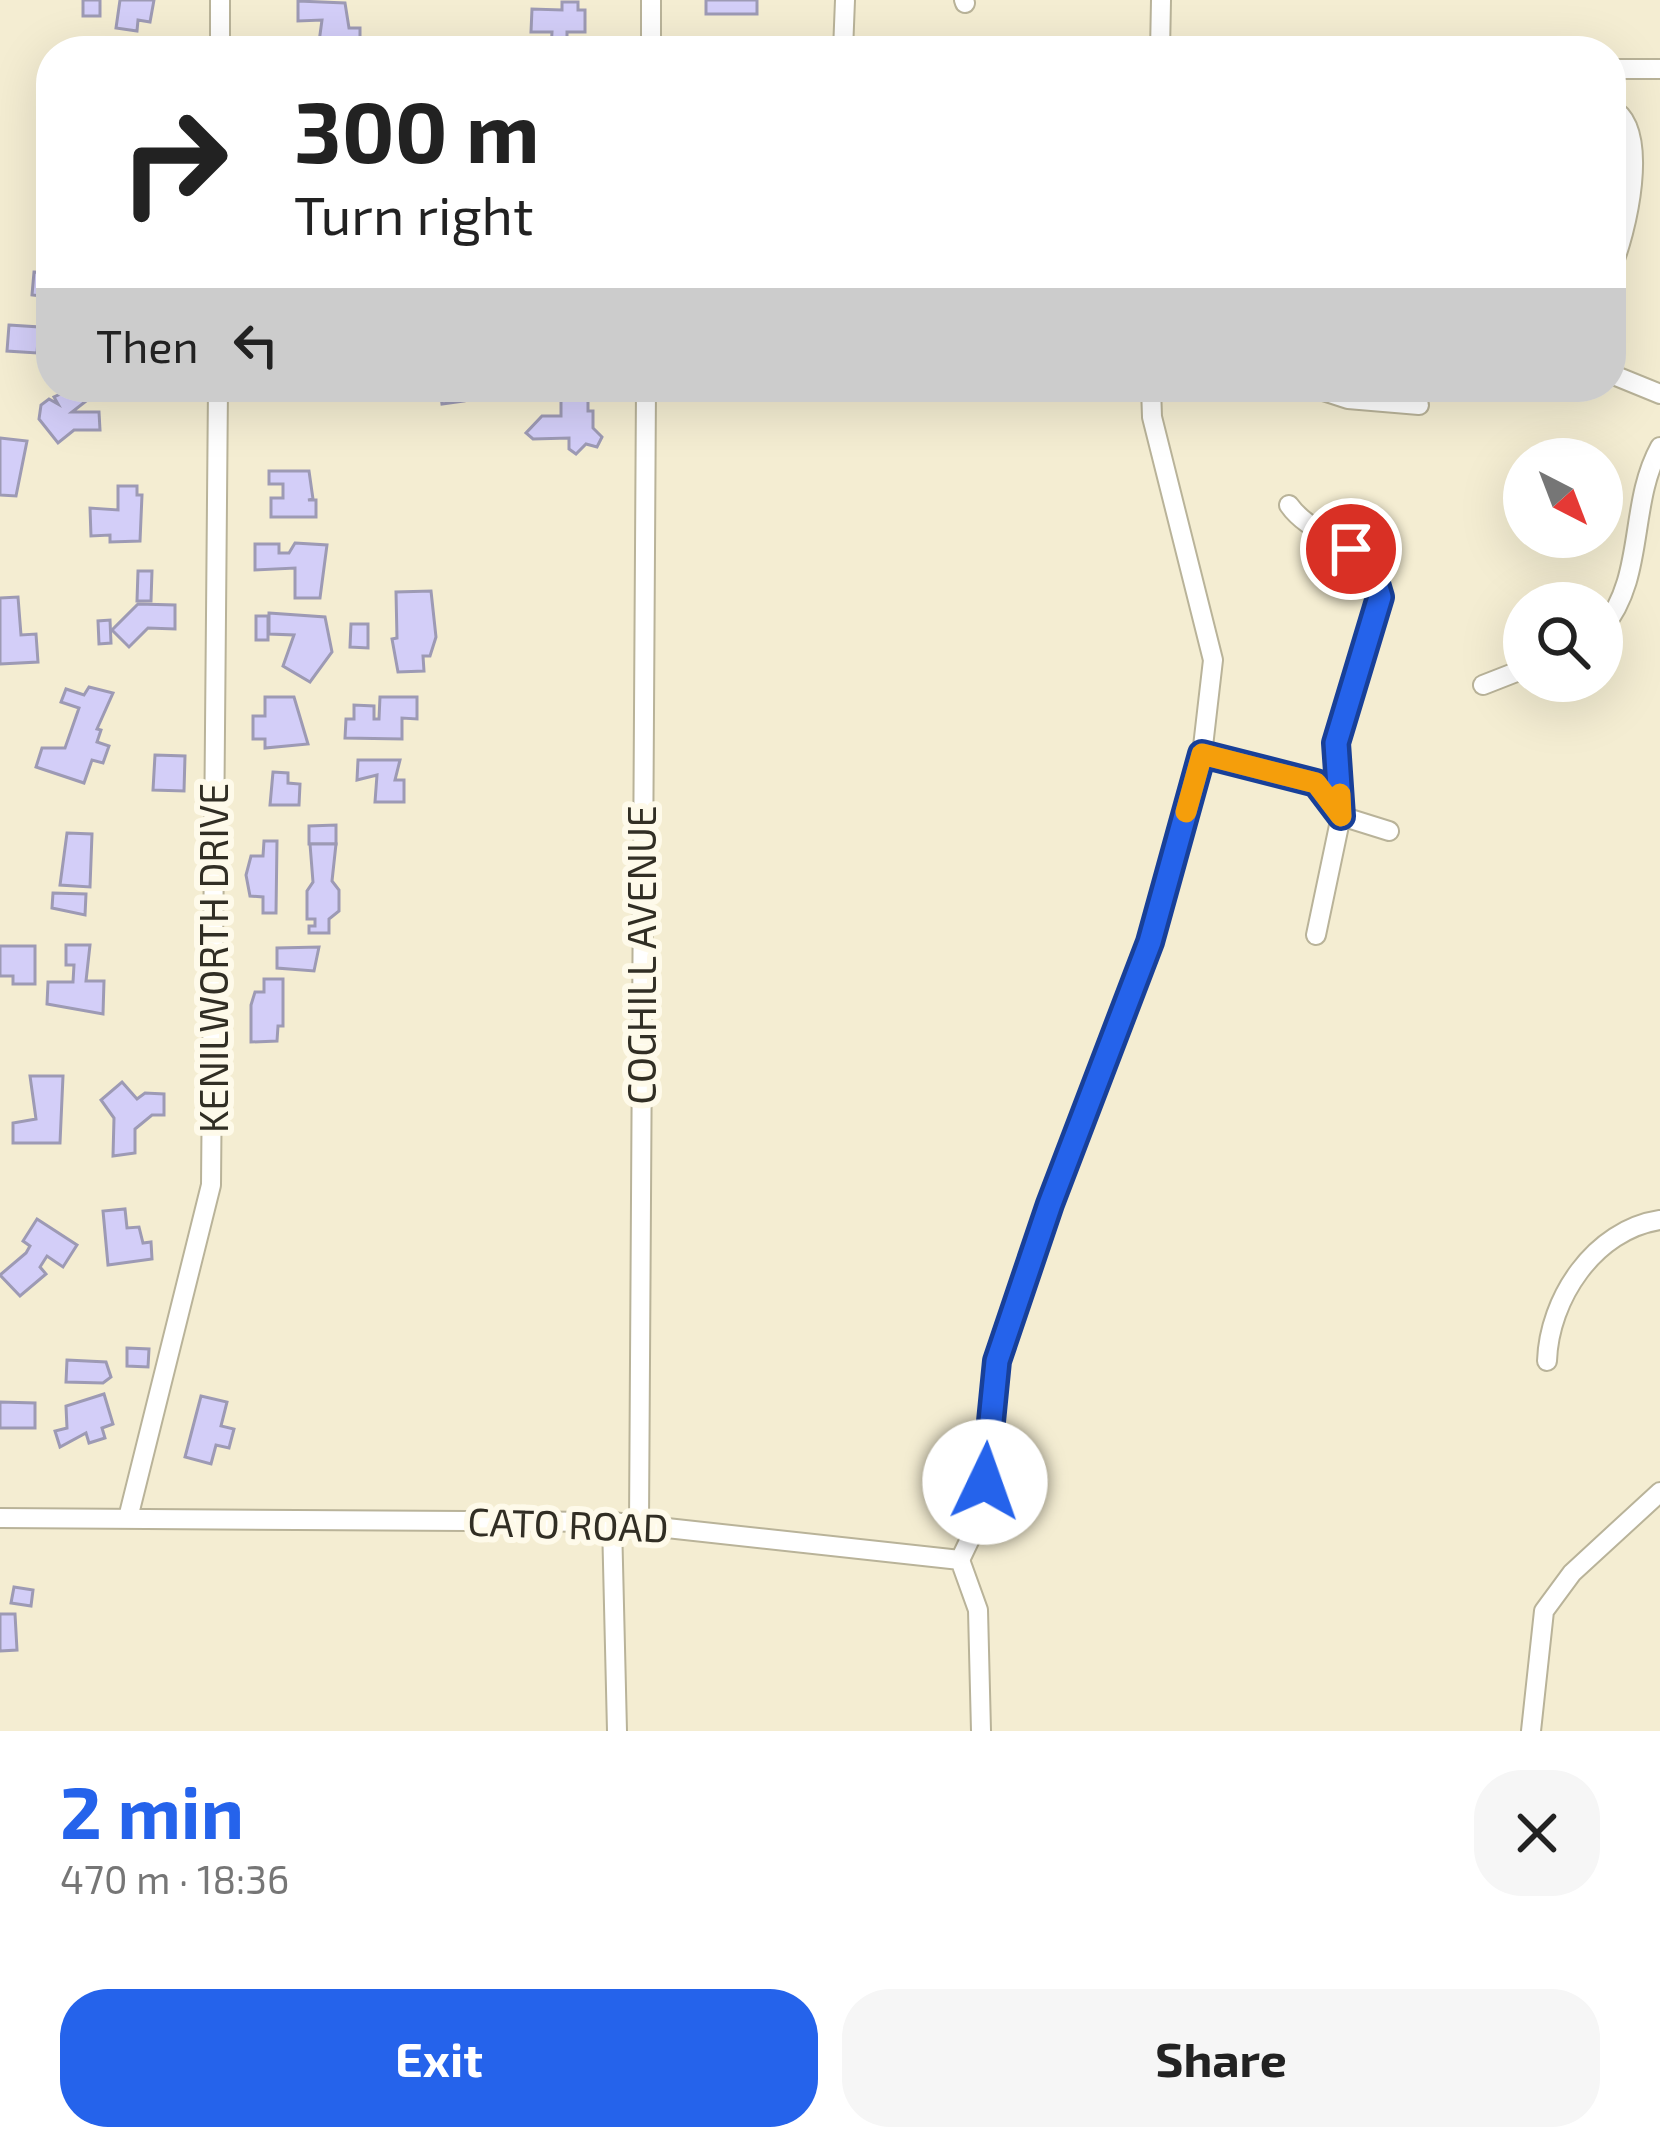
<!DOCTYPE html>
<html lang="en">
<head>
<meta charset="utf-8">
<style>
	:root { --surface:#fff; --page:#f6f6f6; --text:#222; --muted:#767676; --accent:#2563eb }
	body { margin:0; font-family:"Exo 2",sans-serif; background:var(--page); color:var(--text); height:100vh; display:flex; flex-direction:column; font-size:45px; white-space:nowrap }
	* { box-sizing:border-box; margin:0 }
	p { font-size:39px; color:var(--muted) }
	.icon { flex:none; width:66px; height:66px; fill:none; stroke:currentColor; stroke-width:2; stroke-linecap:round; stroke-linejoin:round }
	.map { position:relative; height:1731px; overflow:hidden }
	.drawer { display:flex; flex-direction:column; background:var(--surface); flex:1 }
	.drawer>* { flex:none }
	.banner { position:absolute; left:36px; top:36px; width:1590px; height:366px; border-radius:48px; box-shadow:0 12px 48px #0002; background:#fff; color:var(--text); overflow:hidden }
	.needle { width:78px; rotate:138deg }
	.fabs { position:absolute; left:1503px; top:438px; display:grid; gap:24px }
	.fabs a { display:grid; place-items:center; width:120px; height:120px; border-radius:50%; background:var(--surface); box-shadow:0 12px 48px #0002; font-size:60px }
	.pin { position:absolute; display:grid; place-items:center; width:102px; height:102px; color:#fff; margin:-51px; border:6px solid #fff; border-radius:50%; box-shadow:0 3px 12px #0007 }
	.me { position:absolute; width:132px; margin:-66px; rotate:3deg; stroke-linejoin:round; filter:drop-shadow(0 0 9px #0008) }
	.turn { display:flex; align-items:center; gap:42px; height:252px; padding:0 60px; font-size:54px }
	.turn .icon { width:156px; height:156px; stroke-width:2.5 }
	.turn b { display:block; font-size:84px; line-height:102px }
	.then { display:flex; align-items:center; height:114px; padding:0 60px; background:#0003; gap:24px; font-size:45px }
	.round { display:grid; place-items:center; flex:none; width:126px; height:126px; border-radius:48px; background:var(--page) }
	.overview { display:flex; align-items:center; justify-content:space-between; height:204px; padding:0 60px }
	h1 { font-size:72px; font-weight:700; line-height:90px; color:var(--accent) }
	.button { display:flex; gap:24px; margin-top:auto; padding:24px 60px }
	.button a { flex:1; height:138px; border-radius:48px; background:var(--accent); color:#fff; font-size:48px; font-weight:700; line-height:138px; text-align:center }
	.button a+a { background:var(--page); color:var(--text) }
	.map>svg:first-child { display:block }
</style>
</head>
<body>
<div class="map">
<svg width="1660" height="1731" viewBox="0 0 1660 1731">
	<rect width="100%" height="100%" fill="#f4edd2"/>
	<g fill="#d3cef8" stroke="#9d9ab4" stroke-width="3">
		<rect x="83" y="0" width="17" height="16"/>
		<path d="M120 0H154L150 22 138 20 137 31 116 28Z"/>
		<rect x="706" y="0" width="51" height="14"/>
		<path d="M298 1 345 3 349 28H360V51H302V42H319L322 20 298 21Z"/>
		<path d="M562 2H578V10H585V32H567V39L581 40V51H551L552 32H531L532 9 562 10Z"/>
		<path d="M34 272 51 273V297L32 295Z"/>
		<path d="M9 325 39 327 37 353 7 351Z"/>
		<path d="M76 387 90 398 72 412H99L100 430H74L58 443 39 419 41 405 49 399 58 404 54 397Z"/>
		<path d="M432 387H462L464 401 442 404 440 388Z"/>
		<path d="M561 392H588V411H593V428L602 437 597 447 586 444 576 454 569 449V438L533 439 526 433 542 416H561Z"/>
		<path d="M0 438 27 441 16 496 0 495Z"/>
		<path d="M269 471H309L313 499 308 500H316V517H271V498H283V484H269Z"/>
		<path d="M118 486H137V495H142L140 541 110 542V535L91 536 90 508 118 510Z"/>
		<path d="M295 543 327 545 320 598H295V568L255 570V544H279V553H289Z"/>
		<path d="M138 571H152L151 601H137Z"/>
		<path d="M431 591 436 637 430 656H423L424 671 398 672 392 639 397 638 396 592Z"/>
		<path d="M18 597 21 635 36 634 38 662 0 664V598Z"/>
		<path d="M138 604 175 605V629L148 628 129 647 112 630Z"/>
		<path d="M269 613 325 617 332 652 310 682 283 666 294 635 269 634Z"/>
		<rect x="256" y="616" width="12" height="24"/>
		<path d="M110 620 111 643 99 644 98 621Z"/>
		<path d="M351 624H368V648L350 647Z"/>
		<path d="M89 687 113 693 97 729 101 730 97 742 109 746 103 763 92 760 84 783 36 767 42 748H65L79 708 61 702 66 689 84 695Z"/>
		<path d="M265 697H294L308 744 265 748V739H253V716H265Z"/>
		<path d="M380 697H417V719L402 718V739L345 738 346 719H354V705L374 706V719H379Z"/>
		<path d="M155 755 185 756 184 791 153 790Z"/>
		<path d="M358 760H400L395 780H404V802H375L377 775 357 780Z"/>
		<path d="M273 772 288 773V783L300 784 299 805H270Z"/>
		<path d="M336 825V844H309V826Z"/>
		<path d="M67 833 92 834 90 887 60 885Z"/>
		<path d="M264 841H277L276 913H263V897L250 896 246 875 251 856H263Z"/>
		<path d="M310 844H336L332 881 339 890V911L329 919V933H309V926H315V919H307V891L313 882Z"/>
		<path d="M53 893 86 894 85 915 52 908Z"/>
		<path d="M66 945H90L86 981H104L103 1014 47 1004 48 982H73L74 965H66Z"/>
		<path d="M0 946H35V984H13V976H0Z"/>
		<path d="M319 947 314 971 277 968V948Z"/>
		<path d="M264 979H283V1026H278L277 1041 251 1042V1005L255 992H264Z"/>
		<path d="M30 1076H63L60 1143H13V1123L36 1119Z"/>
		<path d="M122 1082 137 1099 145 1093 164 1094V1115H152L135 1129V1153L113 1156 114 1118 101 1100Z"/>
		<path d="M125 1209 127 1228 139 1227 143 1243 151 1242 152 1259 108 1265 103 1211Z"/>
		<path d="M37 1219 77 1245 63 1267 47 1256 40 1267 46 1274 20 1296 0 1275 26 1253 30 1246 23 1241Z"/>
		<path d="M127 1348 149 1349 148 1367 127 1366Z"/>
		<path d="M67 1360 106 1362 111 1377 103 1383 66 1382Z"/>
		<path d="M104 1394 113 1424 102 1428 105 1438 89 1443 86 1433 60 1447 55 1431 67 1428 66 1406Z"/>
		<path d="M201 1396 227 1402 221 1426 234 1429 229 1448 216 1445 211 1464 185 1457Z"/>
		<path d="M0 1402 35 1403V1428H0Z"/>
		<path d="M14 1587 33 1590 31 1606 11 1603Z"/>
		<path d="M0 1614H15L17 1650 0 1651Z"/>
	</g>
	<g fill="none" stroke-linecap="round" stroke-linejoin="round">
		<defs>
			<g id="minor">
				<path d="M964 0 965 3"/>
				<path d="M220 51V0"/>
				<path d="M651 51V0"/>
				<path d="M843 51 845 0"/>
				<path d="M1160 51 1161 0"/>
				<path d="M1611 69H1660"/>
				<path d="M1611 108C1652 129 1626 235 1611 269"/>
				<path d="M1611 374 1660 394"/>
				<path d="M1311 387 1348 399 1419 405"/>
				<path d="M1289 505C1314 541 1378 545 1380 597L1336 743 1341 816 1316 935"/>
				<path d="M1602 629C1646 577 1628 505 1660 447"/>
				<path d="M1483 685 1524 669"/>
				<path d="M1202 755 1316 783 1341 816 1389 831"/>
				<path d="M1547 1361C1549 1299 1594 1230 1660 1220"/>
				<path d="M0 1518 612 1522 960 1560 978 1610 981 1731"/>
				<path d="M128 1518 211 1185 218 387"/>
				<path d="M612 1522 617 1731"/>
				<path d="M639 1524 646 387"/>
				<path d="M960 1560 980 1518 997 1361 1050 1204 1150 942 1202 755 1213 660 1152 417 1151 387"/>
				<path d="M1531 1731 1544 1611 1572 1573 1660 1492"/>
			</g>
		</defs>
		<use href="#minor" stroke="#b9b399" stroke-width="22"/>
		<use href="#minor" stroke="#fff" stroke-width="18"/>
	</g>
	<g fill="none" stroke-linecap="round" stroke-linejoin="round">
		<defs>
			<path id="route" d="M985 1482 997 1361 1050 1204 1150 942 1202 754 1316 783 1341 816 1336 743 1380 597 1372 570 1351 549"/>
		</defs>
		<use href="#route" stroke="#184099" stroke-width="30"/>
		<use href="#route" stroke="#2563eb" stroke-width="21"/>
		<path stroke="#f59e0b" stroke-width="21" d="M1186 812 1202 754 1316 783 1341 816 1340 794"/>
	</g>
	<g text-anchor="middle" stroke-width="12" stroke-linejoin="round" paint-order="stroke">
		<g font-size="39" fill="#312e24" stroke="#fefaea">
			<text transform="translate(642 955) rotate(-90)" y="14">COGHILL AVENUE</text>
			<text transform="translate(214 958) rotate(-90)" y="14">KENILWORTH DRIVE</text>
			<text transform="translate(568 1525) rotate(2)" y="14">CATO ROAD</text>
		</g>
	</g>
</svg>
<div class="fabs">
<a><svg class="needle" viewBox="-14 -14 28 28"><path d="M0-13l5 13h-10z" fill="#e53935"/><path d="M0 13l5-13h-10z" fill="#767676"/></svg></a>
<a><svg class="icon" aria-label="search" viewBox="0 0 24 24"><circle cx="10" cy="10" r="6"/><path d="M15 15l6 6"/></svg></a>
</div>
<div class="pin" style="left:1351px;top:549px;background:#d93025"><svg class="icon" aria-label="arrive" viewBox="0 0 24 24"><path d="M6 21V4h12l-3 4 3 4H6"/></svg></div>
<svg class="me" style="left:985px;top:1482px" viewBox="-20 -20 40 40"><circle r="19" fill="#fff"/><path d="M0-13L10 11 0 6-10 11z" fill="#2563eb"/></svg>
<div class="banner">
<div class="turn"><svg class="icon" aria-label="right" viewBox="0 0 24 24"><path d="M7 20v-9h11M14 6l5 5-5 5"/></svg><div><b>300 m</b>Turn right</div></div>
<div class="then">Then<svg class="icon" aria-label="left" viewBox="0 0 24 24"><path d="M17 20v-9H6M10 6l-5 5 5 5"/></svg></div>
</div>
</div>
<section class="drawer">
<div class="overview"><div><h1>2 min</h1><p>470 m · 18:36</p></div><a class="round"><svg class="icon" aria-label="close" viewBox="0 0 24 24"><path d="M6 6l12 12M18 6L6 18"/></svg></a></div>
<div class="button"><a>Exit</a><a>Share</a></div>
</section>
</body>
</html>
